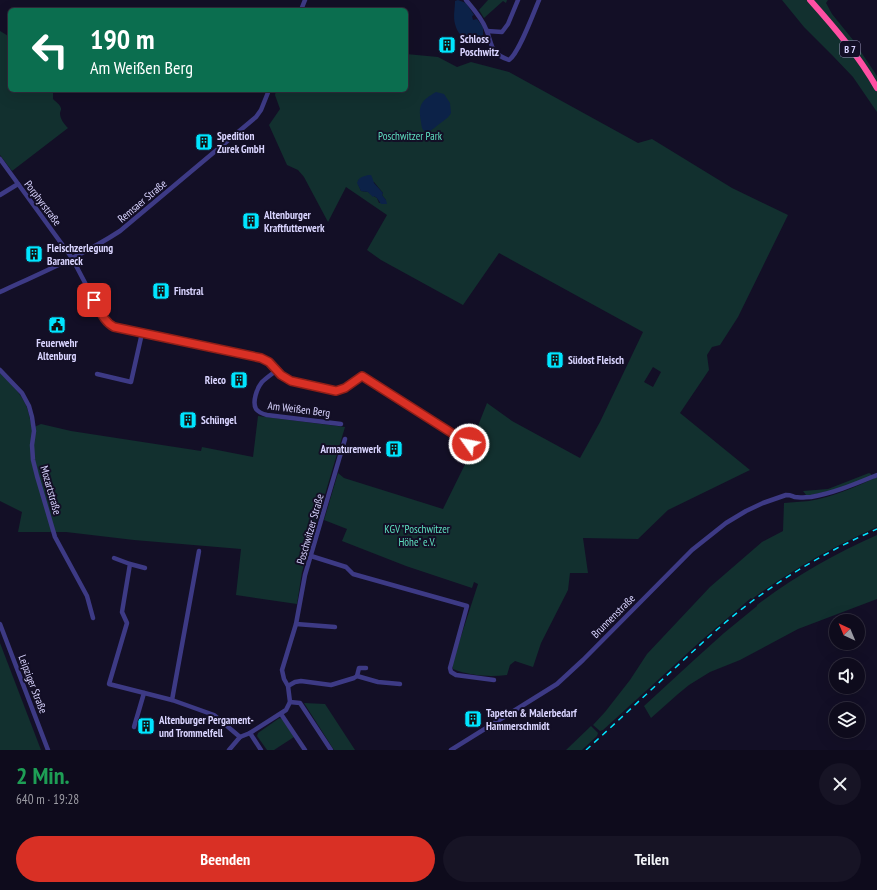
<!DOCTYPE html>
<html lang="de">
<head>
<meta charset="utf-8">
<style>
	:root { --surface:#0e0b1c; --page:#171425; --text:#f1f3f6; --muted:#9b9ba3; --line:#2e2b3b; --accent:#d93025 }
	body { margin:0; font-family:"PT Sans Narrow",sans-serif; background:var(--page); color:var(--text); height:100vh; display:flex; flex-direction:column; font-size:15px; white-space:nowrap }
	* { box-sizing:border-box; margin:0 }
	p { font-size:13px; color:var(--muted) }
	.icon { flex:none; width:22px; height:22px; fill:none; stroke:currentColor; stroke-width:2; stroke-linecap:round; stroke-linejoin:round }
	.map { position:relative; height:750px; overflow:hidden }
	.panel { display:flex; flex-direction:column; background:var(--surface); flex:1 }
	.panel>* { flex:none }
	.banner { position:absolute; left:8px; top:8px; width:400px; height:84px; border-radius:6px; box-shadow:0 4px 16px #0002,0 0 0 1px var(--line); background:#0b6e4f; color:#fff; overflow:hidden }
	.needle { width:26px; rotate:316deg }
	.buttons { position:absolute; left:829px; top:614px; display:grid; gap:8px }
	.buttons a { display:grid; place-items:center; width:36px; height:36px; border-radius:50%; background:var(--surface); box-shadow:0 4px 16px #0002,0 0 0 1px var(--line); font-size:20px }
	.pin { position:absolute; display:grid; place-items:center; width:34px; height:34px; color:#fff; margin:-17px; border-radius:8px; box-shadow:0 2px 6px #0006 }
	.me { position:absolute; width:44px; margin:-22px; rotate:303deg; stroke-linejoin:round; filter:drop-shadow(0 0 3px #0008) }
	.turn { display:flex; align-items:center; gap:14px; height:84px; padding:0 16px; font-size:18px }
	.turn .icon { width:52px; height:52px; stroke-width:2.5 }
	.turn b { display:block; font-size:28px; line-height:34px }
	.round { display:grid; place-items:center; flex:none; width:42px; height:42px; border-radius:21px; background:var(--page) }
	.headline { display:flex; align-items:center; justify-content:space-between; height:68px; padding:0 16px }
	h1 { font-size:24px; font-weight:600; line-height:30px; color:#1e9e55 }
	.cta { display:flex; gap:8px; margin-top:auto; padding:8px 16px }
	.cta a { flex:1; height:46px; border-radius:24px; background:var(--accent); color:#fff; font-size:16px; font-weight:600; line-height:46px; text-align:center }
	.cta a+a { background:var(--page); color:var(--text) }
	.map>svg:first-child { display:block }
</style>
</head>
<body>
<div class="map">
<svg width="877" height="750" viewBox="0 0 877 750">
	<rect width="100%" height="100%" fill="#130f26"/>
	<g fill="#12302f" fill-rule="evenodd">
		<path d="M488 0H507L506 3 503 1 484 18 479 10Z"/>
		<path d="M782 0H828L826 3 832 14 853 40 877 76V112L853 77 833 56 804 27Z"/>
		<path d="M0 31 10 37V90H52L53 92V99C55 101 59 104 60 106 62 110 61 109 60 113 60 119 64 124 68 128L12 171 0 155Z"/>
		<path d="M406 54 438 57 457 67 471 62 509 72 638 143 652 139 732 188 788 215 738 317 720 345 712 347 707 355 709 370 680 413 750 470 668 510 638 539 583 538 588 573H570L568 590 541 643 533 667 515 661 510 665 507 675C489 677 470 676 453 669L452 664 478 584 474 582 472 588 406 566 342 541 347 529 324 520 338 473 344 478 443 509 476 442 479 441H472L487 403 512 421 580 458 600 422 643 332 499 253 463 305 381 260 367 250 387 215 346 187 328 222 304 177 298 170 287 165 269 125 280 109 275 95 276 90H406ZM359 179 374 182 383 193 382 195 386 200 379 203 377 198 372 195 368 192 361 191 358 184ZM653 367 661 372 653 387 644 382Z"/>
		<path d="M0 373C9 382 19 391 25 403 29 411 30 420 32 428L41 424 71 431 201 451 202 447 253 457 258 416 345 427 302 572 297 604 236 595 241 549 134 540 66 532H18L22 512 0 501Z"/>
		<path d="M869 473 871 474V476L846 487 807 496 803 491 828 489Z"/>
		<path d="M877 477V527C833 547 791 570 752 599L751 598 703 639 603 730 600 731 593 725 605 712 630 680 647 654 710 587 762 542 783 531 784 503C792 502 801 502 809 501 833 497 855 487 877 477Z"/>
		<path d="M877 535V599L798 629 740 660 710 672 689 685 678 694 651 718 644 706 694 660 724 633 757 606V605C794 577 834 554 877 535Z"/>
		<path d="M0 643 41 750H0Z"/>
		<path d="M304 703 325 704 355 750H334Z"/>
		<path d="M280 718 282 719 294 737 274 750H267L257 736 258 733 278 719Z"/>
		<path d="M591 726 598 733 597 736 582 750H566Z"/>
	</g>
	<g fill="#0c2248">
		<path d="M458 0 466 3 474 15 472 16 473 20 477 19 483 27V35C472 48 458 37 455 24 453 16 455 9 455 1Z"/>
		<path d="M436 92 444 94 450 103 451 113C448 118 447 118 442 122 436 126 433 130 426 133 421 128 422 128 421 122 418 104 421 101 436 92Z"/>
		<path d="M368 175H371L372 177 374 183 383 193 382 195 386 200 387 204H381L377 198 374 196 373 197 368 192 361 191 357 183C359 177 362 177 368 175Z"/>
	</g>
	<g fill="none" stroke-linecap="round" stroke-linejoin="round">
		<g stroke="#3d3a85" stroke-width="4.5">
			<path d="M466 0C472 7 483 21 486 29 493 45 489 53 509 60 519 53 533 14 539 0"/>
			<path d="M301 10 305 0"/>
			<path d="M487 31 502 32 508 24 518 0"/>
			<path d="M0 159 72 258 104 319 108 324 114 327 261 358 269 363 281 375 291 381 335 391 345 388 362 376 469 444"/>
			<path d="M0 195 18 184"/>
			<path d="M0 292C41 273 83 255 120 231L256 117 261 110 269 90"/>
			<path d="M0 370 22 393 29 406 32 417 34 431 32 445 33 460 37 476 55 537 87 596 93 618"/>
			<path d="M277 370C272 374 266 378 262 382 257 388 252 402 256 409 259 413 263 414 267 415L341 424"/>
			<path d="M97 374 131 382 142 333"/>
			<path d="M311 556 346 567 353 574 467 606 450 668 451 672 456 675 494 680"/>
			<path d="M114 558 130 564 122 612 127 623 109 684 172 700 214 715 240 737"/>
			<path d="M130 564 145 568"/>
			<path d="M0 624 48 750"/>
			<path d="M296 624 335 627"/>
			<path d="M357 676 378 682 400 684"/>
			<path d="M288 686 295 682 301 681 331 685 354 678 357 676 359 668H366"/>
			<path d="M172 700 199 551"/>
			<path d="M290 702 300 703 331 750"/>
			<path d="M281 714 305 750"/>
			<path d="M134 727 144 693"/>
			<path d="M250 733 261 750"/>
			<path d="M229 750 240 737 250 733 286 710 290 702 288 686 284 679 282 670 296 624 305 575 345 439"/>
			<path d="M451 750 557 684 583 660 692 550 726 523 746 511 763 503 786 495C791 495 792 496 795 497 800 498 806 497 811 497 834 493 855 484 877 475"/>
		</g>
		<path stroke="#ff4fa3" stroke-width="6" d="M810 0C834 27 859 56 877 88"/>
		<path stroke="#00e5ff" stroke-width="1.5" stroke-dasharray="6 5" stroke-linecap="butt" d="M586 750C616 723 645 695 675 668 700 645 724 622 751 602 790 573 832 549 877 529"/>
	</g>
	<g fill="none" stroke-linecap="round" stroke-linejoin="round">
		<defs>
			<path id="route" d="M94 300C100 310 103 321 114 327L261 358 269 362 281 375 291 381 336 391 345 388 362 376 469 444"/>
		</defs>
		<use href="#route" stroke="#8d1f18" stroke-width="10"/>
		<use href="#route" stroke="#d93025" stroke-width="7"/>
	</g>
	<defs>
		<symbol id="building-square" viewBox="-11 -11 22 22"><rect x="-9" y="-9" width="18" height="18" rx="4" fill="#00e5ff" stroke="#130f26"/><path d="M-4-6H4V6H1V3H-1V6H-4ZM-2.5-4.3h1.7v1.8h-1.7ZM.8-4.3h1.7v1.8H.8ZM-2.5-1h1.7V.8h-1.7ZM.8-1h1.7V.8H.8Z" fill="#111"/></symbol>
		<symbol id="civic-square" viewBox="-11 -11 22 22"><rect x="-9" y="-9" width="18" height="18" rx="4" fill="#00e5ff" stroke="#130f26"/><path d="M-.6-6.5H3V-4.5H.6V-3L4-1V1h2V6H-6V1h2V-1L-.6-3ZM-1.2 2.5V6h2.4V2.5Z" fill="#111"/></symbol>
	</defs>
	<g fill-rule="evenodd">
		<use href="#building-square" x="437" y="35" width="20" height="20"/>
		<use href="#building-square" x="194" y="132" width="20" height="20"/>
		<use href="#building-square" x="241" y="211" width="20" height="20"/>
		<use href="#building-square" x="24" y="244" width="20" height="20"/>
		<use href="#building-square" x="151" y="281" width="20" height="20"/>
		<use href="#civic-square" x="47" y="315" width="20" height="20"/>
		<use href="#building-square" x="545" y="350" width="20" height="20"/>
		<use href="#building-square" x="229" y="370" width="20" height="20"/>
		<use href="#building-square" x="178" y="410" width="20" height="20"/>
		<use href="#building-square" x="384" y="439" width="20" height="20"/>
		<use href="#building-square" x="463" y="709" width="20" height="20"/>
		<use href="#building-square" x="136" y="716" width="20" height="20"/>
	</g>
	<g text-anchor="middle" stroke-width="4" stroke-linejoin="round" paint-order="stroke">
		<rect fill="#130f26" stroke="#9e99be" stroke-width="1" x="840" y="41" width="20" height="16" rx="3"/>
		<g font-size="10" font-weight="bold" fill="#d9d4ff">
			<text x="850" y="53">B 7</text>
		</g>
		<g font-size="11" font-weight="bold" fill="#d9d4ff" stroke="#130f26" text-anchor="start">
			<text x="460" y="43">Schloss<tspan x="460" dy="13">Poschwitz</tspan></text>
			<text x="217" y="140">Spedition<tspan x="217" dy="13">Zurek GmbH</tspan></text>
			<text x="264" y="219">Altenburger<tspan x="264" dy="13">Kraftfutterwerk</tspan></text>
			<text x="47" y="252">Fleischzerlegung<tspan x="47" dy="13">Baraneck</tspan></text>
			<text x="174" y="295">Finstral</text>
			<text x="57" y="347" text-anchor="middle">Feuerwehr<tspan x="57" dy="13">Altenburg</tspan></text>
			<text x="568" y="364">Südost Fleisch</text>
			<text x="226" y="384" text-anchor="end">Rieco</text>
			<text x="201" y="424">Schüngel</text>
			<text x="381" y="453" text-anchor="end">Armaturenwerk</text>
			<text x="486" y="717">Tapeten &amp; Malerbedarf<tspan x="486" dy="13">Hammerschmidt</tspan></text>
			<text x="159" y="724">Altenburger Pergament-<tspan x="159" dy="13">und Trommelfell</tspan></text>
		</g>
		<g font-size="11" fill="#5fe0c0" stroke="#130f26">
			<text x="410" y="140">Poschwitzer Park</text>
			<text x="417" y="533">KGV "Poschwitzer<tspan x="417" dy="13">Höhe" e.V.</tspan></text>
		</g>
		<g font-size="11" fill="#d9d4ff" stroke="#130f26">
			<text transform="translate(142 201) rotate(-40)" y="4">Remsaer Straße</text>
			<text transform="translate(43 203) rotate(53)" y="4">Porphyrstraße</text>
			<text transform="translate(299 409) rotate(7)" y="4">Am Weißen Berg</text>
			<text transform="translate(51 490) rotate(74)" y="4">Mozartstraße</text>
			<text transform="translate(310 529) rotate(-74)" y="4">Poschwitzer Straße</text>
			<text transform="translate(613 616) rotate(-45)" y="4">Brunnenstraße</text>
			<text transform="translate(33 684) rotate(69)" y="4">Leipziger Straße</text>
		</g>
	</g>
</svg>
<div class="buttons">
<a><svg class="needle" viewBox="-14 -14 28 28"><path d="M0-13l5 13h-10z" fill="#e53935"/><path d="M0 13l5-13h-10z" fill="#9b9ba3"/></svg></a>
<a><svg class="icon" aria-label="sound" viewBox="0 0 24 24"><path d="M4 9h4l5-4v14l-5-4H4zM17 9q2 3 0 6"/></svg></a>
<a><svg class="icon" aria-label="layers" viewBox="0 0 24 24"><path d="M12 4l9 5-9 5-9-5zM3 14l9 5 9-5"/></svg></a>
</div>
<div class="pin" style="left:94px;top:300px;background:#d93025"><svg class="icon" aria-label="arrive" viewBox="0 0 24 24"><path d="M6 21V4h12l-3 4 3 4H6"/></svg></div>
<svg class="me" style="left:469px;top:444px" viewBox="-20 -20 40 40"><circle r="17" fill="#d93025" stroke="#fff" stroke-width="3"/><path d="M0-11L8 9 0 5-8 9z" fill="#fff"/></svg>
<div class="banner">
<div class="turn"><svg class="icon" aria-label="left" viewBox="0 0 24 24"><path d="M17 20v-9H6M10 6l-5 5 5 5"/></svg><div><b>190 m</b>Am Weißen Berg</div></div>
</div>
</div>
<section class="panel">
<div class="headline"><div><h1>2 Min.</h1><p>640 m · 19:28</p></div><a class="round"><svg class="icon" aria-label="close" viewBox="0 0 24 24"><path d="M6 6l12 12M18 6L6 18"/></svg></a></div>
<div class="cta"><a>Beenden</a><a>Teilen</a></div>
</section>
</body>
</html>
